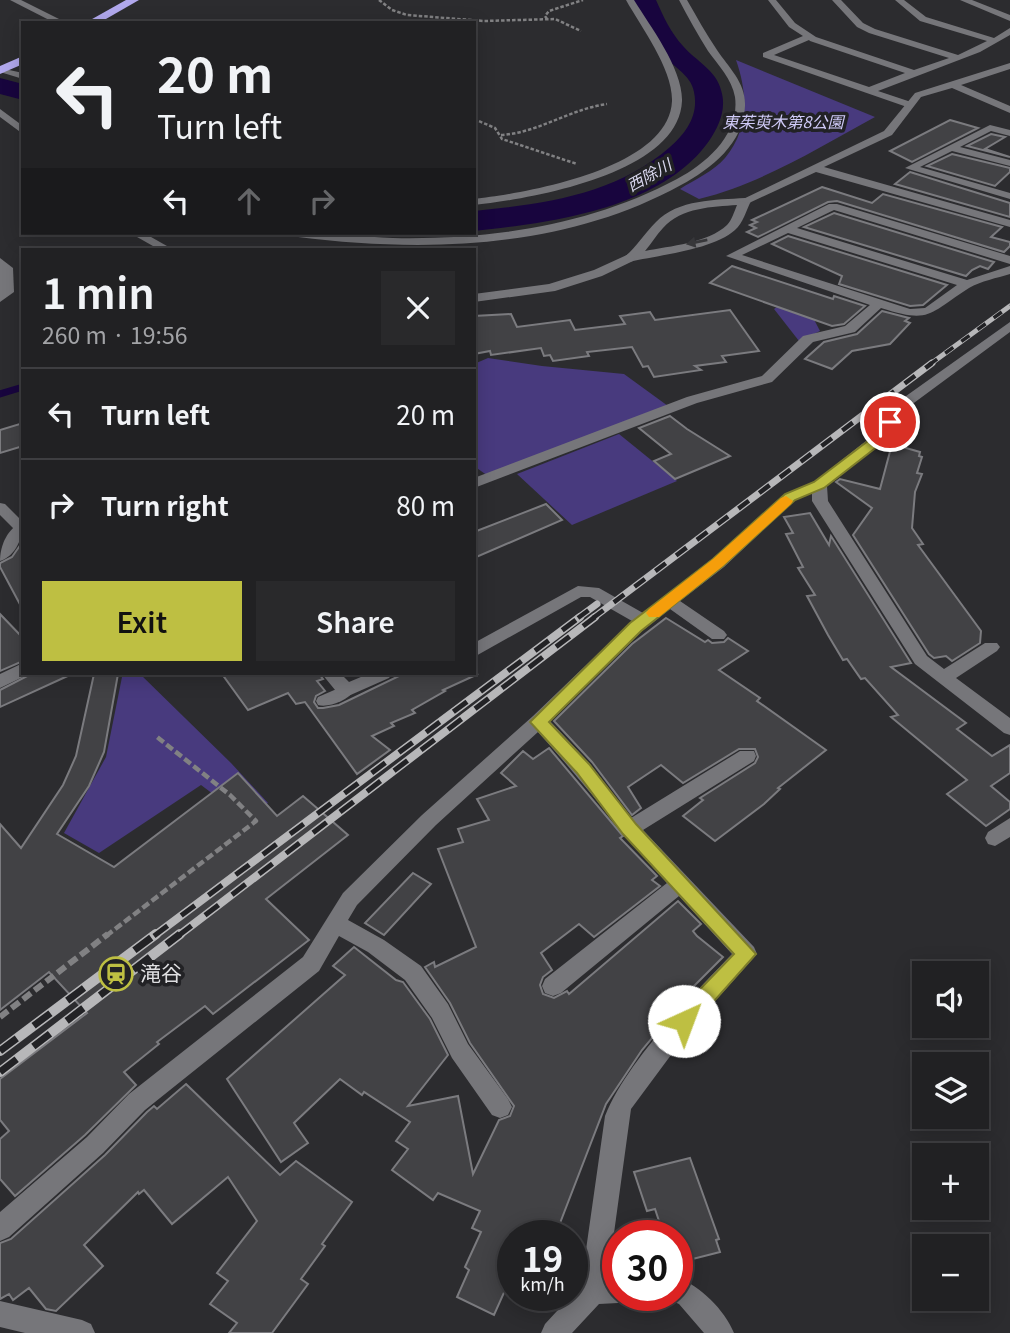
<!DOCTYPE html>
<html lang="en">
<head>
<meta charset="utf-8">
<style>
	:root { --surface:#212123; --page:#29292b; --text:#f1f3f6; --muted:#a2a3a6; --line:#3e3e41; --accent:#bebf42 }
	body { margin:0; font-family:Georgia,"Noto Sans JP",serif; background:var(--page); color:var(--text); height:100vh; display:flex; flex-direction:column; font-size:26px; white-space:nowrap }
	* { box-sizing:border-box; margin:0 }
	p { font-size:23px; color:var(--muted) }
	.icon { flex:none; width:38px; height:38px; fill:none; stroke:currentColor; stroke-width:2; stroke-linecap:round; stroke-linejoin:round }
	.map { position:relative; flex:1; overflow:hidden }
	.details { position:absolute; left:21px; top:248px; width:455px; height:427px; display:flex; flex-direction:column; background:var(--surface); border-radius:0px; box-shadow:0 4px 18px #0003,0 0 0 2px var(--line) }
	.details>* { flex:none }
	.banner { position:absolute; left:21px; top:21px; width:455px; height:214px; border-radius:0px; box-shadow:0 4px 18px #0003,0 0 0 2px var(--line); background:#212123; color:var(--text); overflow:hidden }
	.fabs { position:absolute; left:912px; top:961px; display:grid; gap:14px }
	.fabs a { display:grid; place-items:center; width:77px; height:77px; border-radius:0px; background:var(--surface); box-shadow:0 4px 18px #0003,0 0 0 2px var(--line); font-size:35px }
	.speed { position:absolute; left:497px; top:1220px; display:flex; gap:14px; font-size:35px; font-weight:700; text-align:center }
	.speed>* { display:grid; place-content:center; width:91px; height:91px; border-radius:50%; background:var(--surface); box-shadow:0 4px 18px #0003,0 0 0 2px var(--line); line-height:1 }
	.speed small { font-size:18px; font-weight:400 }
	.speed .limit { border:10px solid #d22; background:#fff; color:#111 }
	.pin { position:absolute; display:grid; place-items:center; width:60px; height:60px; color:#fff; margin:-30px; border:4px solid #fff; border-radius:50%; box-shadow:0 2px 7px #0007 }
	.me { position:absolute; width:77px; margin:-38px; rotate:43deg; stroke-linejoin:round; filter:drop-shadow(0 0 5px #0008) }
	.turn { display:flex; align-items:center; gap:24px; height:147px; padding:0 21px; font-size:32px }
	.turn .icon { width:91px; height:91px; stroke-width:2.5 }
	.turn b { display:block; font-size:49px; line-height:60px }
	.lanes { display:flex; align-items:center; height:66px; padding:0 21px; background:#0003; justify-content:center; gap:35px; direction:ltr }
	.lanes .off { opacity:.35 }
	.round { display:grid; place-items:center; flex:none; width:74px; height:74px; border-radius:0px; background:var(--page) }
	.summary { display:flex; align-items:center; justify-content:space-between; height:119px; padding:0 21px }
	h1 { font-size:42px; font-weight:600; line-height:52px }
	.cta { display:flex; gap:14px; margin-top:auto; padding:14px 21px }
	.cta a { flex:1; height:80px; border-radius:0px; background:var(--accent); color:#111; font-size:28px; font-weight:600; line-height:80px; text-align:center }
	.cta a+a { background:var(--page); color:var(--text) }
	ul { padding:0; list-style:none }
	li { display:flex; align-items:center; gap:21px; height:91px; padding:0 21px; border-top:2px solid var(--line) }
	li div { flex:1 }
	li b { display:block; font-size:26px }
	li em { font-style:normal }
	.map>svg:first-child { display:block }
</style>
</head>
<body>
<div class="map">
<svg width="1010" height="1333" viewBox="0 0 1010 1333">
	<rect width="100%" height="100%" fill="#2c2c2f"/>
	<g fill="#483a7e">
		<path d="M736 60 875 117C818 148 763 183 699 199L680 189C694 180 714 171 725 158 749 129 748 94 736 60Z"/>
		<path d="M781 304 807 306 820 331 799 341 774 309Z"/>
		<path d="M488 358 542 366 624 374 668 406 488 476 474 466V364Z"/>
		<path d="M619 434 677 481 572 525 517 474Z"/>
		<path d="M129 674H140L231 763 268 803 245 818 201 785 99 853 64 833 106 757 122 677Z"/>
	</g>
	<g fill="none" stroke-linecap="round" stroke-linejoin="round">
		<path stroke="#18053e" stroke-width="7" d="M0 394 23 387"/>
		<g fill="#18053e" fill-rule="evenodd">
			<path d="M632 0H656C663 16 671 33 683 46 696 61 716 70 721 90 727 109 719 126 709 141 661 209 550 223 474 231V211C543 204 616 195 670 147 686 133 699 115 694 92 691 74 671 66 660 52 649 36 640 18 632 0Z"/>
			<path d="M0 78 23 84V100L0 94Z"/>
		</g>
	</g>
	<g fill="#424245" stroke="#7b7b7f" stroke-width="2">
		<path d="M950 120 978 128 912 162 890 151Z"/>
		<path d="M991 134 1005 137 985 149 1010 157 967 146Z"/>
		<path d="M952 154 1010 168V172L995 186 927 166Z"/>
		<path d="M910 172 1010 203V217L895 184Z"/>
		<path d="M822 187 872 203 883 194 1002 227 991 237 1010 242V246L1004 252 837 201 828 202 758 237 747 232 756 228 750 225 757 222 752 220Z"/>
		<path d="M834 213 994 262 988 269 980 266 972 270 966 276 804 227Z"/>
		<path d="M788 236 947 285 923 305 910 306 839 284 842 276 772 244Z"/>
		<path d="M732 266 833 299 834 296 865 306 844 324 832 326 710 283Z"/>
		<path d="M730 310 759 351 722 356 726 362 695 366 701 370 654 377 648 366 643 367 632 347 587 352 589 356 553 361 550 355 544 356 541 348 491 355 490 351 474 354V316L511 314 517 327 570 320 575 330 625 324 620 316 650 312 655 320Z"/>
		<path d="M882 311 909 318 905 321 910 323 890 344 852 351 832 369 805 359 824 342 857 334Z"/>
		<path d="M670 416 687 429 730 456 675 479 654 461 671 454 639 428Z"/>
		<path d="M23 423V446L0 453V430Z"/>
		<path d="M892 444 920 452 919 456 922 457 917 473 922 474 915 492 912 528 923 544 918 545 981 631 980 643 952 661 946 656 934 658 929 654 853 535 872 508 836 482 840 479 880 489Z"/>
		<path d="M546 504 562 520 474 558V532Z"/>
		<path d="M810 513 829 545 831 536 911 663 891 667 966 723 957 729 992 756 1010 745V773L991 786 1010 802V809L986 826 947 794 967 780 891 717 898 715 865 678 861 679 847 659 843 660 828 635 807 596 815 595 798 568 803 567 786 534 793 533 784 517Z"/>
		<path d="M21 544 23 546V610L0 567V563L12 557Z"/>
		<path d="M0 614 23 638V661L0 671Z"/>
		<path d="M666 618 705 642 708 640 712 643 724 642 728 638 748 651 719 670 760 698 757 701 826 750 778 788 780 789 764 804 715 841 683 816 703 800 700 798 755 763 758 757 755 749H739L683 783 661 765 628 787 641 808 632 815 592 762 554 721 632 644Z"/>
		<path d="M31 674H72L0 707V690Z"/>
		<path d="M94 674H118L104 752 89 786 57 834 114 867 238 773 277 816 303 796 348 835 266 899 309 940 213 1014 205 1006 157 1042 159 1044 124 1072 136 1085 85 1135 15 1196 0 1179V1139L9 1131 0 1120V1079L87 1013 49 972 0 1010V824L21 848 63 785 76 756Z"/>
		<path d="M222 674H319L323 679 317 681 325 691 316 696 314 702 318 708H323L339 705 403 674H478L443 690 445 691 412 710 415 713 391 723 394 726 372 736 390 750 357 774 305 702 296 704 288 693 248 710Z"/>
		<path d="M549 748 623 836 620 838 657 876 652 880 660 886 594 937 579 924 541 953 552 970 543 977 540 985 543 994 554 998 567 991 569 994 678 901 701 924 693 931 697 936 723 957 669 1011 672 1014 642 1050 606 1104 555 1236H513V1291L506 1288 494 1315 457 1297 469 1270 465 1267 481 1232 472 1228 480 1211 438 1193 433 1200 392 1170 408 1149 396 1141 410 1122 364 1092 362 1095 340 1079 294 1123 308 1143 281 1162 227 1079 345 975 333 966 354 947 396 980 403 982 430 1019 448 1055 408 1106 458 1096 473 1174 499 1120 510 1116 514 1106 470 1043 450 1003 425 967 434 962 435 967 476 947 438 849 463 842 458 829 489 820 477 799 516 786 501 773 523 751 533 759Z"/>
		<path d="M413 873 431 884 384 935 365 923Z"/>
		<path d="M186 1084 280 1175 296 1161 352 1202 322 1244 325 1246 301 1279 308 1284 272 1333H229L237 1323 210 1304 228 1281 217 1273 257 1221 228 1177 172 1224 144 1190 139 1194 138 1192 84 1245 103 1266 56 1311 46 1309 29 1288 13 1300 9 1294 0 1299V1243L11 1239 105 1155 147 1112 154 1106 157 1109Z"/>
		<path d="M690 1158 719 1239 716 1240 720 1252 677 1263V1236H664L655 1209 647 1211 634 1172Z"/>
	</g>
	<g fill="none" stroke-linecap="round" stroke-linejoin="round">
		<g stroke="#818183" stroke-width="2.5" stroke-dasharray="3.5 2" stroke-linecap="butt">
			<path d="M379 0 392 10 407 15 484 21 555 19 581 31"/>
			<path d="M547 19 545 16 549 11 583 0"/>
			<path d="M474 119 495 128 502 139 577 164"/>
			<path d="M501 135C538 133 570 109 607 104"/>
		</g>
		<path stroke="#818183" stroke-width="4.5" stroke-dasharray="8 3.5" stroke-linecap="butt" d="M106 936 256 821 230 795 157 737"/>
		<path stroke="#818183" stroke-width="6" stroke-dasharray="10 4.5" stroke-linecap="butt" d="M0 1017 108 934"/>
		<g fill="#76767a" fill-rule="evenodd">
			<path d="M0 503 5 504 23 522V532L16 531 0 515Z"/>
			<path d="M346 685 352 687 354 691C348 700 329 708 318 705L316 701 318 697Z"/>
		</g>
		<g fill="#76767a" fill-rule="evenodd">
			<path d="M10 0H21L67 23H55Z"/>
			<path d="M626 0H634C650 26 683 69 682 101 679 174 530 199 474 205V199C526 193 669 169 672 101 673 69 641 27 626 0Z"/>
			<path d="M679 0H687C697 17 706 34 717 50 729 68 746 83 745 106 744 143 711 169 681 185 565 249 426 253 298 237L292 233C326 231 359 237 393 238 491 240 591 225 677 179 707 163 740 134 735 97 732 79 718 65 708 51 698 35 688 17 679 0Z"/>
			<path d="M768 0H776L795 23 816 37 914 70 949 58 869 33 857 27 832 0H841L863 23 875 29 958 55 987 41 920 21 895 0H904L926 17 994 38 1010 28V35L980 52 878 91 911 102V106L907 107 763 57V53L803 36 789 27ZM809 40 810 41 905 73 869 87 774 55Z"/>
			<path d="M960 0H972L1010 15V21Z"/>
			<path d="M0 68 23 73V79L0 72Z"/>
			<path d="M990 125 1010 130V136L991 131 960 147 1010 160V166L952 151 920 167 1010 193V199L905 168Z"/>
			<path d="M745 198 751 201C746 211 743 223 735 230 713 250 658 255 629 262L623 258C635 249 644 234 656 222 678 199 716 200 745 198ZM737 205C734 212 732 220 727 225 708 243 670 246 645 251 652 243 656 235 663 228 682 207 712 207 737 205Z"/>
			<path d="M829 204H837L1010 256V264L834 210 797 228 967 280 1010 266V274C997 278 981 281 969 288 928 314 931 324 881 308L855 332 813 342 772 382 697 403 474 488V478L687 397 762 376 803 336 845 326 870 305 726 256ZM788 233 957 285 925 308 910 309 742 255Z"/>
			<path d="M1010 322V332L903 411 887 439 827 486 828 501 927 656 944 669 985 643H997L1000 647 997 651 956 678 1010 718V735L1004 733 915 664 812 501V493L795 500 724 567 680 601 724 631 727 635 724 639H712L670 609 642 631 550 721 590 764 631 818 740 751H754L756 756 754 761 643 830 754 947 757 954 691 1028 631 1109 608 1277H618V1295H629L627 1299 618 1303 599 1304 572 1333H541L545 1324 581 1285 605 1116C627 1061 691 997 732 954L679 896 561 993 553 996 545 993 542 986 545 979 667 883C622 834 583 781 538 732L436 825 357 905 348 920 384 940 421 966 448 1004 468 1044 508 1099 512 1107 508 1115 500 1118 492 1115 452 1058 432 1018 405 980 368 952 339 936 319 971 145 1110 103 1153 9 1237 0 1241V1212L87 1137 129 1094 303 957 343 893 422 815 533 716 632 621 590 597H581L474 657V643L578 586 599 588 643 613 712 559 785 494 814 482 876 433 892 406Z"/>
			<path d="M23 522C23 537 16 556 0 561 0 546 7 528 23 522Z"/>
			<path d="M23 663V674H29L0 688V674Z"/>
			<path d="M322 674H341L349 682 368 674H392L389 678 346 697 340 696Z"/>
			<path d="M1010 818V837L995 846 988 844 985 838 988 832Z"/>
			<path d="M677 1277C701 1287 724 1309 734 1333H704L679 1304 668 1299 666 1295H677Z"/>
			<path d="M0 1301 82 1320 91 1324 95 1333H25L0 1327Z"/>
		</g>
		<g fill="#76767a" fill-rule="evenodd">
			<path d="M1010 63V69L961 85 1010 106V113L952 88 921 97 892 135 824 167 1010 220V227L816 172 749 203 739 201 884 131 915 93Z"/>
			<path d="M0 109 23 126V134L0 117Z"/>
			<path d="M130 233H144L174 250H160Z"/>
			<path d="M629 254 635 258 633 261 602 276 555 291 474 302V294L549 284 594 270Z"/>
			<path d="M0 258 13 268 14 292 0 302Z"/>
		</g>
		<g fill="#b1a8ed" fill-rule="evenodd">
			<path d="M126 0H139L99 23H85Z"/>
			<path d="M23 56V64L0 74V66Z"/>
		</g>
		<defs>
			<path id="rail-far3" d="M929 365 1010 306"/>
			<g id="rail-far2">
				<path d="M578 618 597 604"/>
				<path d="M593 618 932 363"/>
			</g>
			<g id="rail-far1">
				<path d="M154 936 580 617"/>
				<path d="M178 936 595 617"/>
			</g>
			<g id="rail">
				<path d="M0 1051 156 934"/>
				<path d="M0 1072 180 934"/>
			</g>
		</defs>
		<use href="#rail-far3" stroke="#b7b7b9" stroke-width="5"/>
		<use href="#rail-far2" stroke="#b7b7b9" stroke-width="7"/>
		<use href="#rail-far1" stroke="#b7b7b9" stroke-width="8"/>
		<use href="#rail" stroke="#b7b7b9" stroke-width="10"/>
		<use href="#rail-far3" stroke="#222225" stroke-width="3.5" stroke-dasharray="10" stroke-linecap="butt"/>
		<use href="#rail-far2" stroke="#222225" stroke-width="4.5" stroke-dasharray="13" stroke-linecap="butt"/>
		<use href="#rail-far1" stroke="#222225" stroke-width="5" stroke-dasharray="17" stroke-linecap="butt"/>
		<use href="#rail" stroke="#222225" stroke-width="7" stroke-dasharray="21" stroke-linecap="butt"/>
	</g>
	<defs><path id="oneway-solid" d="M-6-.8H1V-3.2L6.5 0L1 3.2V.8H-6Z" transform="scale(1.75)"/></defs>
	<use fill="#37373a" href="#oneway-solid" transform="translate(697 242) rotate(169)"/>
	<path fill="#bebf42" stroke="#7c7c2b" stroke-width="2" d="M890 419 896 422 887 439 824 488 795 500 723 566 641 631 549 722 589 764 636 824 756 954 691 1027 684 1030 676 1027 673 1021 676 1014 734 954 623 834 577 773 530 722 630 623 713 559 785 494 814 482 877 434 885 420Z"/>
	<path fill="#f59e0b" d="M786 496 793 501 791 504 723 566 659 617H649L646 613 649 609 713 559 781 498Z"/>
	<defs>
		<symbol id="station-ring" viewBox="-11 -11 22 22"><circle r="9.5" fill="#222225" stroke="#bebf42" stroke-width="1.5"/><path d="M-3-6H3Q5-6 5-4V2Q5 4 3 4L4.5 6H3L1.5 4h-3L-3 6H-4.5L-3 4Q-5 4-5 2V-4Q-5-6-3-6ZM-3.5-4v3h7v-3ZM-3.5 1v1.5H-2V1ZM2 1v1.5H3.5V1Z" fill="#bebf42"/></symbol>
	</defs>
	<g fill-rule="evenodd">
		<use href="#station-ring" x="97" y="955" width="38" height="38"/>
	</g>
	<g text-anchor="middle" stroke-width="7" stroke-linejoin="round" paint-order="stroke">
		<g font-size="16" font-style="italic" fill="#d0cbf8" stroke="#222225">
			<text x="783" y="128">東茱萸木第8公園</text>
		</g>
		<g font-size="16" font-style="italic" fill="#d9d7ee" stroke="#222225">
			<text transform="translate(649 175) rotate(-29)" y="6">西除川</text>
		</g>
		<g font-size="21" fill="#dedee0" stroke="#222225" text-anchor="start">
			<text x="140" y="981">滝谷</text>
		</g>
	</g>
</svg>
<div class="fabs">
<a><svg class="icon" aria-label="sound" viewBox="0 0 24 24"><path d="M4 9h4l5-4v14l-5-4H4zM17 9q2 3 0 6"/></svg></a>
<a><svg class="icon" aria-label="layers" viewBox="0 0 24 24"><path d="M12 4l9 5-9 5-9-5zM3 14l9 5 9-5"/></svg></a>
<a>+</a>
<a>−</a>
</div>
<div class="speed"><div>19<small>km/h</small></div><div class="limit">30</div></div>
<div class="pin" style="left:890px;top:422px;background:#d93025"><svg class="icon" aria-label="arrive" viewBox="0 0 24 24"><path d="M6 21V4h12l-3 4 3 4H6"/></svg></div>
<svg class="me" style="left:684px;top:1021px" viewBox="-20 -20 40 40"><circle r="19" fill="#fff"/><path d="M0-13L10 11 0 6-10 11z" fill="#bebf42"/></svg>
<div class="banner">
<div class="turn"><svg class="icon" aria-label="left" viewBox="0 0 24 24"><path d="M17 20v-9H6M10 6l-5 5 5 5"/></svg><div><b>20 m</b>Turn left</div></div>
<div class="lanes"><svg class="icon" aria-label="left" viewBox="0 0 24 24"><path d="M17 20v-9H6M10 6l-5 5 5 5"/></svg><svg class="icon off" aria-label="ahead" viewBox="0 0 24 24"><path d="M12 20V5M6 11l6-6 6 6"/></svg><svg class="icon off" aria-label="right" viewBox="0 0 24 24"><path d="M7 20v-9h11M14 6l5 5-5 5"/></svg></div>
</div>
<section class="details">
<div class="summary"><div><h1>1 min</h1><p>260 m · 19:56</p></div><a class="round"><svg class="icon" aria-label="close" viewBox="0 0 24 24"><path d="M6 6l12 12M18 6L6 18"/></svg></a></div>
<ul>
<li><svg class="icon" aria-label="left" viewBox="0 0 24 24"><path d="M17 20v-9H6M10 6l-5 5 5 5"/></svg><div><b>Turn left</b></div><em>20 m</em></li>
<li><svg class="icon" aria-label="right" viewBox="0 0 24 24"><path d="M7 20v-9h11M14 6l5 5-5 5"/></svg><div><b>Turn right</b></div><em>80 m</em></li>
</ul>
<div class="cta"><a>Exit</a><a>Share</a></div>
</section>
</div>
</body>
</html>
